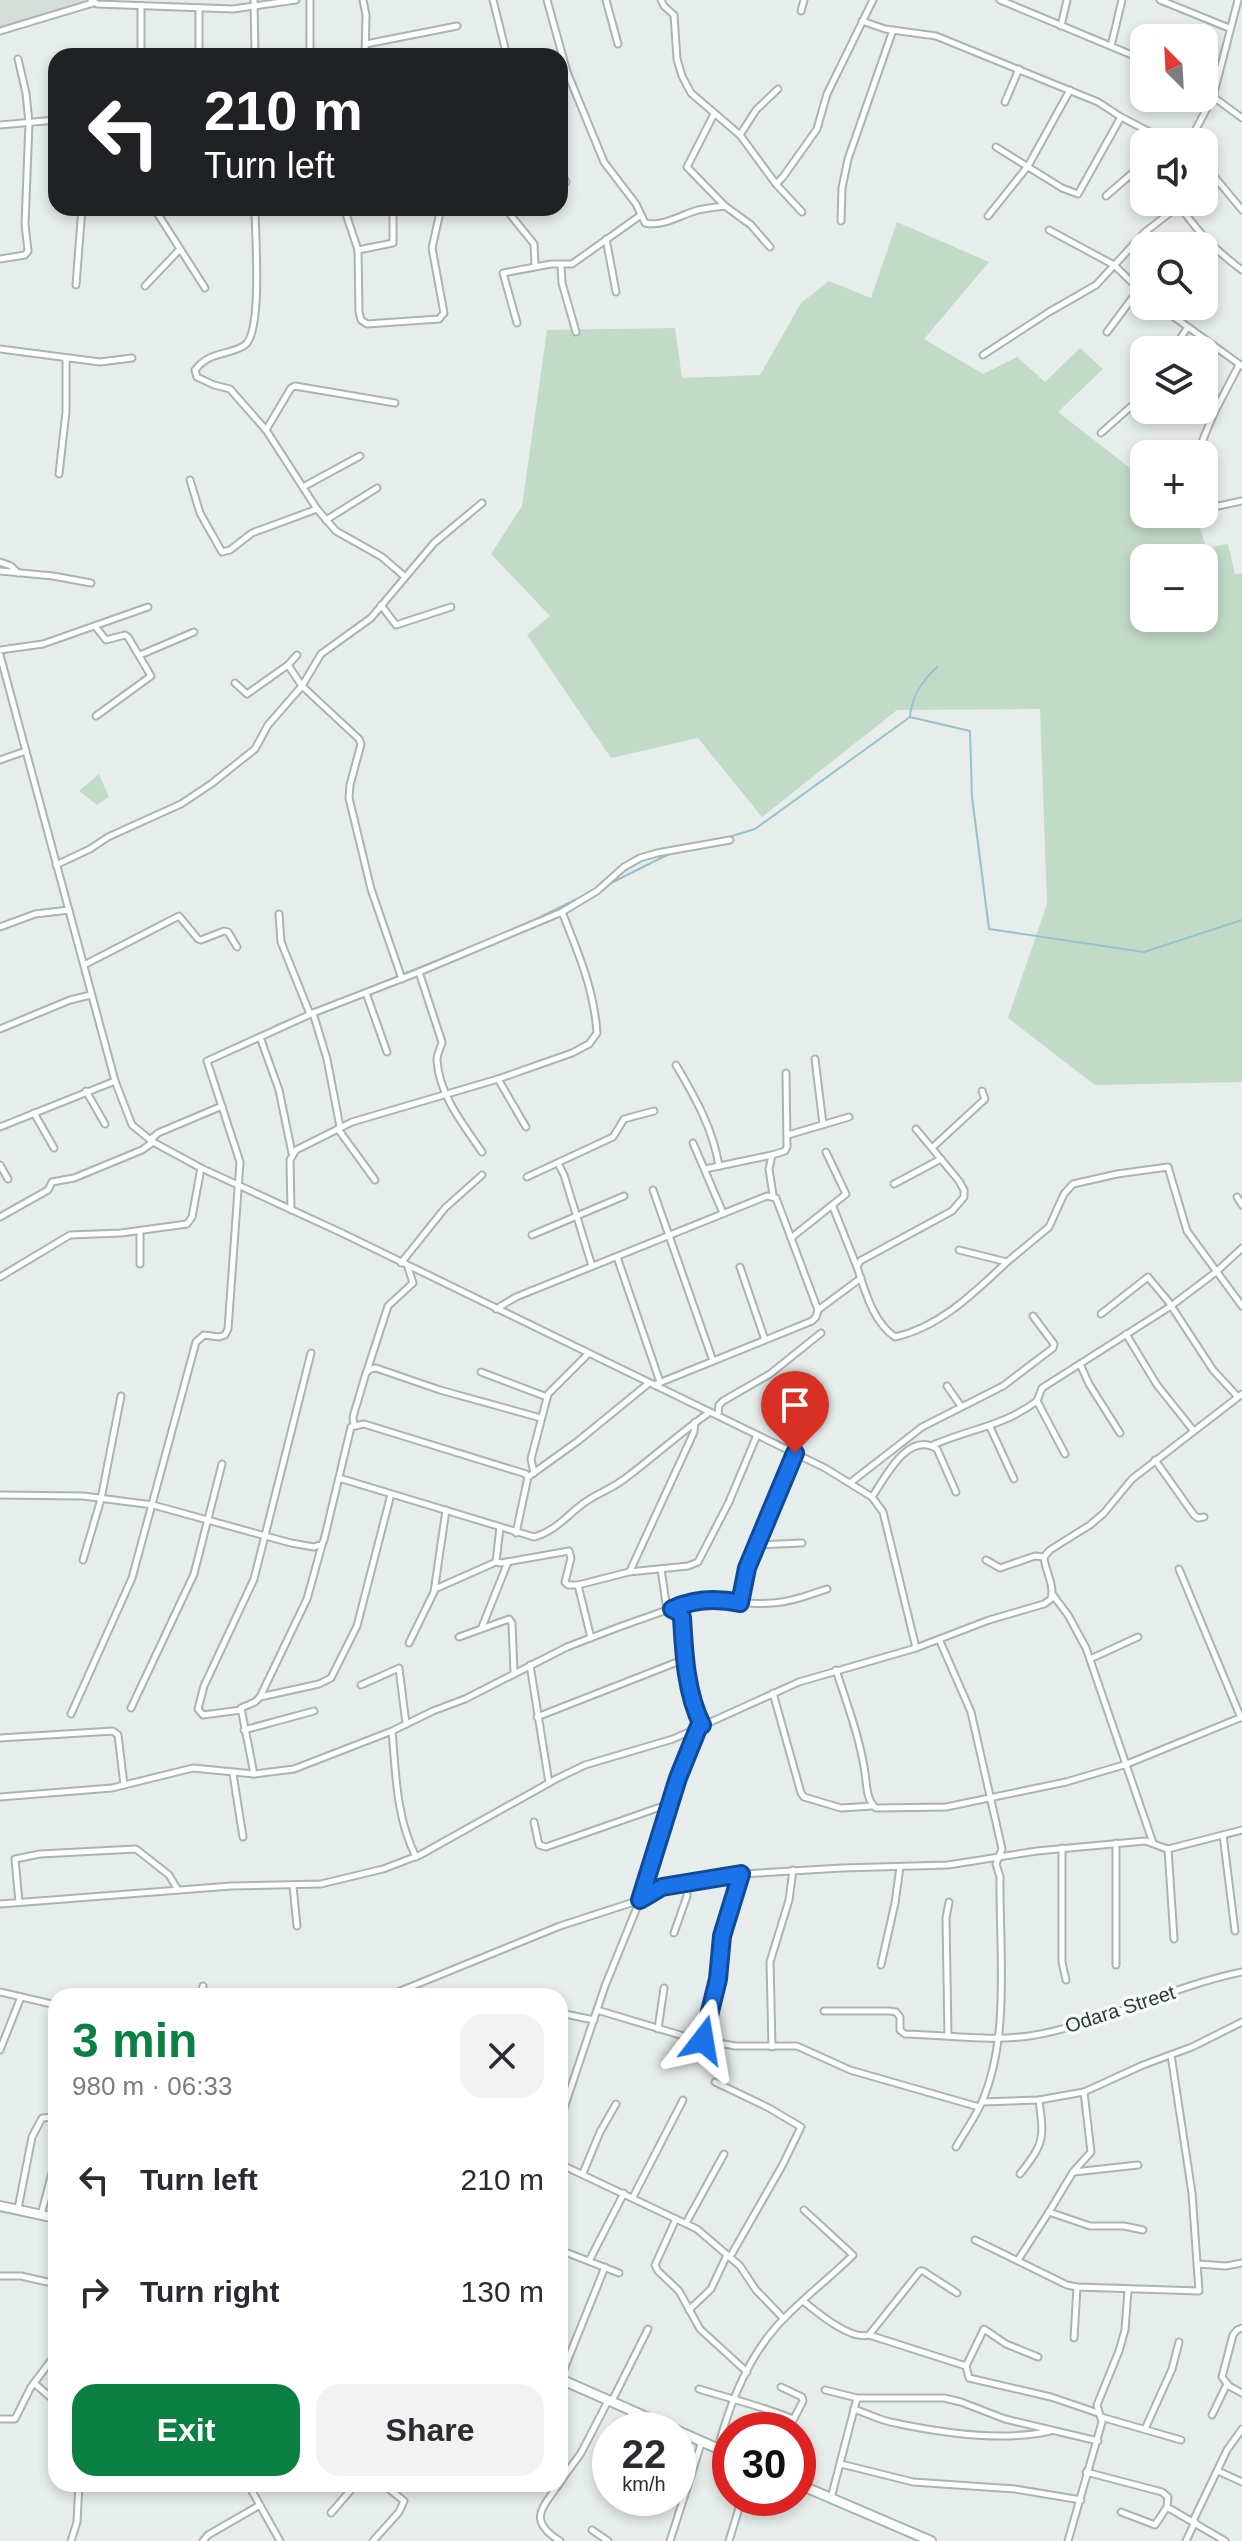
<!DOCTYPE html>
<html lang="en">
<head>
<meta charset="utf-8">
<style>
	:root { --surface:#fff; --page:#f2f2f3; --text:#2b2b33; --muted:#7c7c81; --accent:#0b8043 }
	body { margin:0; font-family:Arial,sans-serif; background:var(--page); color:var(--text); height:100vh; display:flex; flex-direction:column; font-size:30px; white-space:nowrap }
	* { box-sizing:border-box; margin:0 }
	p { font-size:26px; color:var(--muted) }
	.icon { flex:none; width:44px; height:44px; fill:none; stroke:currentColor; stroke-width:2; stroke-linecap:round; stroke-linejoin:round }
	.map { position:relative; flex:1; overflow:hidden }
	.drawer { position:absolute; left:48px; top:1988px; width:520px; height:504px; display:flex; flex-direction:column; background:var(--surface); border-radius:24px; box-shadow:0 4px 12px #0003 }
	.drawer>* { flex:none }
	.banner { position:absolute; left:48px; top:48px; width:520px; height:168px; border-radius:24px; box-shadow:0 4px 12px #0003; background:#202124; color:#fff; overflow:hidden }
	.needle { width:52px; rotate:336deg }
	.fabs { position:absolute; left:1130px; top:24px; display:grid; gap:16px }
	.fabs a { display:grid; place-items:center; width:88px; height:88px; border-radius:16px; background:var(--surface); box-shadow:0 4px 12px #0003; font-size:40px }
	.speed { position:absolute; left:592px; top:2412px; display:flex; gap:16px; font-size:40px; font-weight:700; text-align:center }
	.speed>* { display:grid; place-content:center; width:104px; height:104px; border-radius:50%; background:var(--surface); box-shadow:0 4px 12px #0003; line-height:1 }
	.speed small { font-size:20px; font-weight:400 }
	.speed .limit { border:12px solid #d22; background:#fff; color:#111 }
	.pin { position:absolute; display:grid; place-items:center; width:68px; height:68px; color:#fff; margin:-82px -34px; border-radius:50% 50% 50% 0; rotate:-45deg; box-shadow:0 0 8px #0007 }
	.pin .icon { rotate:45deg }
	.me { position:absolute; width:88px; margin:-44px; rotate:14deg; stroke-linejoin:round; filter:drop-shadow(0 0 6px #0008) }
	.turn { display:flex; align-items:center; gap:28px; height:168px; padding:0 24px; font-size:36px }
	.turn .icon { width:104px; height:104px; stroke-width:2.5 }
	.turn b { display:block; font-size:56px; line-height:68px }
	.round { display:grid; place-items:center; flex:none; width:84px; height:84px; border-radius:24px; background:var(--page) }
	.head { display:flex; align-items:center; justify-content:space-between; height:136px; padding:0 24px }
	h1 { font-size:48px; font-weight:600; line-height:60px; color:var(--accent) }
	.button { display:flex; gap:16px; margin-top:auto; padding:16px 24px }
	.button a { flex:1; height:92px; border-radius:24px; background:var(--accent); color:#fff; font-size:32px; font-weight:600; line-height:92px; text-align:center }
	.button a+a { background:var(--page); color:var(--text) }
	ul { padding:0; list-style:none }
	li { display:flex; align-items:center; gap:24px; height:112px; padding:0 24px }
	li div { flex:1 }
	li b { display:block; font-size:30px }
	li em { font-style:normal }
	.map>svg:first-child { display:block }
</style>
</head>
<body>
<div class="map">
<svg width="1242" height="2541" viewBox="0 0 1242 2541">
	<rect width="100%" height="100%" fill="#e6edea"/>
	<path fill="#d5ddd9" d="M0 0H86L87 4 0 28Z"/>
	<g fill="#c2dbc9" fill-rule="evenodd">
		<path d="M897 222 989 262 924 339 983 374 1017 357 1045 382 1080 348 1103 369 1058 412 1144 479V514H1192L1200 527 1206 548 1228 544 1235 574 1242 573V1082L1095 1085 1008 1018 1047 904 1040 709 897 710 762 817 698 738 611 758 527 635 550 616 491 554 522 506 547 330 675 328 682 378 760 375 801 303 829 281 871 298ZM1144 558H1204V618H1144Z"/>
		<path d="M99 774 109 797 97 805 79 791Z"/>
	</g>
	<g fill="none" stroke-linecap="round" stroke-linejoin="round">
		<g stroke="#96c2cb" stroke-width="2">
			<path d="M910 717C911 698 923 680 937 667"/>
			<path d="M722 839 755 829 910 717 970 731 972 797 989 929 1144 952 1242 920"/>
			<path d="M607 885 667 855 681 851"/>
			<path d="M524 925 583 896"/>
			<path d="M324 1006 493 938"/>
			<path d="M275 1026 307 1013"/>
		</g>
		<defs>
			<g id="street">
				<path d="M91 0 97 4 233 9 296 0"/>
				<path d="M254 0 255 56"/>
				<path d="M310 0V56"/>
				<path d="M363 0 366 15 365 56"/>
				<path d="M493 0 507 56"/>
				<path d="M547 0 567 72 604 162 636 204 645 223C664 227 680 215 698 210 707 208 716 207 725 206L751 225 770 247"/>
				<path d="M606 0 618 44"/>
				<path d="M661 0 664 6 674 15 677 59 682 76 691 93 740 135 776 184 783 177 817 129 827 94 873 0"/>
				<path d="M1000 0 1144 60"/>
				<path d="M1160 0 1229 28"/>
				<path d="M141 6V56"/>
				<path d="M801 11 804 0"/>
				<path d="M862 21 885 29 936 36 1098 102 1121 117 1169 142"/>
				<path d="M1061 26 1067 0"/>
				<path d="M0 31 93 3"/>
				<path d="M366 44 457 26"/>
				<path d="M1111 46 1122 0"/>
				<path d="M199 56V8"/>
				<path d="M1204 90 1242 118"/>
				<path d="M1005 102 1019 69"/>
				<path d="M714 114 687 167 725 206"/>
				<path d="M0 125 56 120"/>
				<path d="M740 135 756 110 778 89"/>
				<path d="M1189 142 1213 97 1238 0"/>
				<path d="M996 147 1062 188 1078 194 1121 117"/>
				<path d="M1204 164 1242 210"/>
				<path d="M560 170 566 182"/>
				<path d="M776 184 802 212"/>
				<path d="M1106 196 1144 163"/>
				<path d="M1180 206C1197 232 1216 251 1242 270"/>
				<path d="M154 208 205 288"/>
				<path d="M255 208C255 233 263 331 245 345 229 356 211 350 195 370L197 377 214 385 230 389 266 430 317 509 336 531 382 557 404 576"/>
				<path d="M344 208 358 250 393 243V208"/>
				<path d="M505 208 534 244 535 266"/>
				<path d="M988 216 1028 166 1070 90"/>
				<path d="M841 221 842 188 848 159 893 30"/>
				<path d="M1049 230 1114 265 1144 294"/>
				<path d="M606 239 616 292"/>
				<path d="M358 250 359 312 361 320 367 324 439 319 444 313 432 248 441 208"/>
				<path d="M0 259 25 255 28 251 25 224 29 123 26 93 18 59"/>
				<path d="M561 265 562 283 576 332"/>
				<path d="M76 285 82 208"/>
				<path d="M145 286 180 249"/>
				<path d="M1159 306 1242 366"/>
				<path d="M517 323 503 273 551 264H572L641 215"/>
				<path d="M1107 332 1139 289"/>
				<path d="M0 349 100 362 132 358"/>
				<path d="M1173 350 1187 328"/>
				<path d="M983 355 1049 312 1096 285 1145 232 1184 202"/>
				<path d="M266 430 291 388 295 386 395 403"/>
				<path d="M1101 433 1144 395"/>
				<path d="M1197 454 1214 413 1239 365"/>
				<path d="M59 474 66 412V358"/>
				<path d="M190 480 200 513 222 552 230 550 252 533 317 509"/>
				<path d="M303 487 360 456"/>
				<path d="M1204 509 1242 501"/>
				<path d="M326 520 377 488"/>
				<path d="M0 562 11 566 18 573"/>
				<path d="M0 571 53 576 91 583"/>
				<path d="M381 605 396 625 451 607"/>
				<path d="M95 626 106 640 125 635 128 637 151 676 96 716"/>
				<path d="M0 650 43 644 148 607"/>
				<path d="M0 655 115 1081 132 1125 153 1142 201 1168 342 1233 825 1468 872 1497 883 1512 916 1648"/>
				<path d="M140 655 194 632"/>
				<path d="M288 665 302 686 359 739 361 744 350 785 349 798 371 889 402 979"/>
				<path d="M235 683 247 694 288 665 297 655"/>
				<path d="M0 760 26 751"/>
				<path d="M56 865 90 849 108 837 181 804 211 784 255 749 268 725 302 686 321 654 371 618 434 543 482 503"/>
				<path d="M279 914 281 942 310 1014"/>
				<path d="M0 927 35 914 69 910"/>
				<path d="M84 965 179 916 198 939 201 940 224 931 228 932 237 947"/>
				<path d="M419 972 442 1042C441 1048 437 1053 437 1060 439 1095 463 1124 482 1152"/>
				<path d="M366 993 387 1052"/>
				<path d="M313 1013 327 1059 340 1127"/>
				<path d="M0 1029 70 1000 91 995"/>
				<path d="M260 1037 279 1090 292 1153"/>
				<path d="M815 1059 823 1124"/>
				<path d="M676 1065C695 1097 713 1129 719 1166"/>
				<path d="M498 1079 526 1127"/>
				<path d="M86 1091 105 1124"/>
				<path d="M34 1113 54 1148"/>
				<path d="M0 1127 115 1081"/>
				<path d="M338 1129 375 1180"/>
				<path d="M916 1129 959 1181 964 1190V1197L952 1211 860 1261 857 1267C865 1291 873 1322 895 1337 940 1327 975 1292 1007 1262"/>
				<path d="M788 1135 849 1117"/>
				<path d="M150 1140 158 1133 222 1106"/>
				<path d="M693 1143 723 1213"/>
				<path d="M933 1147 985 1099 982 1091"/>
				<path d="M558 1163 564 1175 592 1266"/>
				<path d="M0 1165 8 1179"/>
				<path d="M705 1169 772 1155"/>
				<path d="M527 1177 613 1137 624 1119 654 1111"/>
				<path d="M894 1184 941 1159"/>
				<path d="M653 1190 713 1361"/>
				<path d="M773 1195 769 1169 772 1155 785 1151 787 1147 786 1073"/>
				<path d="M1237 1197 1242 1205"/>
				<path d="M833 1207 857 1267"/>
				<path d="M291 1210 290 1160 296 1150 352 1122 498 1079 572 1053 589 1044 597 1033C594 989 578 952 562 912"/>
				<path d="M0 1217 48 1190 52 1182 74 1178 142 1150 153 1142"/>
				<path d="M140 1231V1264"/>
				<path d="M532 1235 624 1196"/>
				<path d="M791 1238 846 1194 826 1152"/>
				<path d="M959 1250 1007 1262 1049 1227 1064 1194 1073 1184 1117 1174 1168 1167 1187 1231 1242 1306"/>
				<path d="M617 1257 660 1382"/>
				<path d="M401 1263 445 1208 482 1175"/>
				<path d="M740 1267 765 1340"/>
				<path d="M0 1277 70 1235 121 1233 187 1224 192 1217 201 1168"/>
				<path d="M496 1309 516 1297 767 1196 776 1198 818 1310 861 1278"/>
				<path d="M1101 1314 1148 1277 1168 1301 1213 1370 1238 1397"/>
				<path d="M1126 1334 1157 1385 1193 1430"/>
				<path d="M1080 1364 1089 1384 1120 1433"/>
				<path d="M367 1371 388 1306 413 1283 408 1267"/>
				<path d="M481 1372 547 1397"/>
				<path d="M654 1385 812 1321 816 1317 818 1310"/>
				<path d="M947 1386 961 1406"/>
				<path d="M718 1414 719 1405 723 1401 770 1374 821 1333"/>
				<path d="M354 1425 353 1417 366 1373 370 1369 376 1368 440 1390 541 1418"/>
				<path d="M990 1427 1014 1479"/>
				<path d="M933 1445C972 1428 1002 1427 1037 1401"/>
				<path d="M1065 1454 1037 1401 1042 1388 1171 1306 1216 1272 1242 1248"/>
				<path d="M1155 1460 1194 1515 1198 1518 1204 1517"/>
				<path d="M534 1473 531 1459 548 1394 588 1354"/>
				<path d="M339 1478 534 1537C553 1532 565 1518 580 1506 594 1494 613 1489 627 1477 655 1456 681 1432 710 1412"/>
				<path d="M850 1483 922 1427 1003 1386 1053 1348 1054 1344 1033 1316"/>
				<path d="M0 1495 83 1496 153 1505 291 1543 314 1547 322 1544 324 1540 351 1427 364 1424 526 1474 528 1477"/>
				<path d="M872 1497C885 1478 908 1430 937 1449L956 1492"/>
				<path d="M500 1527 496 1562 501 1563 569 1551 571 1558 565 1582 568 1585H578"/>
				<path d="M516 1533 528 1477 578 1441 649 1383"/>
				<path d="M757 1545 802 1543"/>
				<path d="M83 1560 101 1499 121 1396"/>
				<path d="M986 1560 1000 1568 1035 1556 1044 1557"/>
				<path d="M661 1569 667 1610"/>
				<path d="M1179 1569 1241 1718"/>
				<path d="M630 1571 694 1432 695 1422"/>
				<path d="M435 1589 496 1562"/>
				<path d="M1053 1595 1068 1615 1086 1648 1153 1843"/>
				<path d="M740 1603 747 1568 795 1453"/>
				<path d="M673 1609C706 1593 738 1606 772 1603 791 1602 809 1595 827 1589"/>
				<path d="M482 1627 508 1562"/>
				<path d="M459 1637 509 1619 512 1623 514 1673"/>
				<path d="M591 1638 578 1585 629 1572 688 1566 698 1562 729 1502 757 1435"/>
				<path d="M939 1639 971 1712 1002 1849 996 1864 1000 1877C999 1948 1011 2038 981 2104 974 2119 964 2133 956 2147"/>
				<path d="M409 1643 434 1592 446 1510"/>
				<path d="M1090 1659 1138 1637"/>
				<path d="M530 1665 549 1783"/>
				<path d="M836 1670C847 1704 860 1738 865 1773 867 1785 866 1800 876 1808L946 1807 1066 1782 1127 1764 1242 1717"/>
				<path d="M361 1685 399 1668 406 1724"/>
				<path d="M773 1693 801 1793 804 1797 841 1808 872 1806"/>
				<path d="M260 1697 319 1684 331 1678 357 1626 391 1494"/>
				<path d="M131 1708 194 1574 222 1464"/>
				<path d="M241 1710 203 1715 198 1709 204 1686 254 1579 311 1353"/>
				<path d="M71 1714 132 1578 196 1342 204 1335 219 1337 225 1335 228 1329 240 1162 207 1061 313 1013 419 972 562 912 597 891 624 867 640 858 657 853 730 840"/>
				<path d="M537 1717 685 1659"/>
				<path d="M244 1730 314 1711"/>
				<path d="M392 1731C396 1775 396 1817 416 1857"/>
				<path d="M0 1738 113 1731 118 1735 124 1785"/>
				<path d="M233 1774 243 1837"/>
				<path d="M254 1774 241 1708 255 1702 260 1697 307 1599 322 1545"/>
				<path d="M0 1797 112 1788 193 1768 254 1774 294 1769 392 1731 433 1711 465 1699 567 1647 619 1627 667 1610 678 1612 682 1617 687 1674 702 1725"/>
				<path d="M534 1822 539 1845 546 1847 669 1804"/>
				<path d="M1223 1835 1235 1931"/>
				<path d="M1062 1848V1962L1066 1980"/>
				<path d="M1168 1849 1174 1939"/>
				<path d="M293 1886 297 1926"/>
				<path d="M19 1902 15 1859 40 1854 136 1849 169 1875 178 1890"/>
				<path d="M0 1904 231 1886 321 1884 383 1869 420 1855 556 1779 585 1765 673 1739 799 1682 916 1648 989 1620 1044 1604 1051 1599C1055 1585 1045 1571 1044 1557L1050 1550 1090 1525 1104 1513 1132 1479 1242 1394"/>
				<path d="M674 1933 687 1896V1883"/>
				<path d="M881 1965 895 1903 900 1867"/>
				<path d="M1116 1965V1843"/>
				<path d="M0 1992 56 2005"/>
				<path d="M201 1996 203 1986"/>
				<path d="M388 1996 560 1926 640 1900 662 1887 741 1874 842 1868 948 1865 1037 1851 1145 1841C1154 1843 1159 1847 1168 1849L1242 1830"/>
				<path d="M597 2010 687 2037 735 2046H797L850 2070 979 2107"/>
				<path d="M824 2011H889L896 2012 900 2017V2030L905 2034C950 2035 996 2043 1041 2034 1110 2020 1173 1986 1242 1972"/>
				<path d="M560 2013 594 2020"/>
				<path d="M658 2029 664 1988"/>
				<path d="M948 2036 946 1918 949 1902"/>
				<path d="M703 2040 718 1979 722 1936 741 1874"/>
				<path d="M772 2047 770 1962 789 1900 793 1870"/>
				<path d="M0 2050 21 1997"/>
				<path d="M54 2059 56 2054"/>
				<path d="M715 2082 769 2108 801 2127 782 2166 730 2257"/>
				<path d="M1084 2092 1091 2152 1073 2172 1049 2212 1090 2226H1124L1143 2230"/>
				<path d="M982 2102 1039 2100 1084 2092 1143 2065 1192 2047 1242 2022"/>
				<path d="M560 2120 605 1986 640 1900 678 1778 699 1727"/>
				<path d="M560 2164 697 2229 740 2266 756 2290 784 2319"/>
				<path d="M1074 2172 1138 2165"/>
				<path d="M583 2173 600 2132 616 2104"/>
				<path d="M1020 2174C1045 2142 1044 2139 1039 2100"/>
				<path d="M633 2197 683 2100"/>
				<path d="M18 2209 32 2137 42 2118 56 2117"/>
				<path d="M41 2215 56 2158"/>
				<path d="M676 2219 655 2265 658 2271 679 2291 700 2329 747 2372"/>
				<path d="M686 2223 724 2154"/>
				<path d="M975 2240 1067 2285 1077 2287 1199 2291 1192 2193 1171 2055"/>
				<path d="M560 2250 619 2273"/>
				<path d="M1018 2260 1049 2212"/>
				<path d="M589 2261 624 2193"/>
				<path d="M1198 2264 1226 2266 1242 2263"/>
				<path d="M0 2276H21L56 2284"/>
				<path d="M803 2301C818 2313 851 2341 869 2335L920 2271H923L957 2293"/>
				<path d="M689 2310 711 2289 727 2255"/>
				<path d="M1242 2328 1237 2330 1233 2335 1222 2377 1229 2386 1242 2393"/>
				<path d="M869 2335 966 2366 969 2378 1051 2397 1098 2413"/>
				<path d="M1074 2338 1077 2287"/>
				<path d="M966 2366 984 2329 1006 2344 1038 2357"/>
				<path d="M560 2379 605 2267"/>
				<path d="M34 2383 56 2402"/>
				<path d="M781 2387 802 2397 803 2401 788 2430"/>
				<path d="M699 2389C731 2399 762 2406 793 2419"/>
				<path d="M825 2390 857 2398H944L961 2402 1005 2419 1098 2441"/>
				<path d="M612 2401 648 2329"/>
				<path d="M854 2409C868 2414 882 2421 895 2423 942 2433 1003 2442 1050 2431"/>
				<path d="M1212 2415 1227 2384"/>
				<path d="M1101 2417 1181 2440"/>
				<path d="M0 2419H15L31 2387 56 2354"/>
				<path d="M1145 2429 1172 2369 1179 2342"/>
				<path d="M718 2448C729 2406 747 2360 776 2327 799 2301 828 2280 853 2255L804 2210"/>
				<path d="M841 2464 913 2482 1015 2489 1081 2500"/>
				<path d="M1218 2471 1242 2482"/>
				<path d="M1086 2472 1162 2492 1168 2497 1167 2507 1225 2541"/>
				<path d="M560 2482 581 2453 608 2401"/>
				<path d="M248 2484 280 2541"/>
				<path d="M559 2484C541 2509 528 2521 560 2541"/>
				<path d="M831 2498 857 2398"/>
				<path d="M1121 2512 1155 2525 1167 2507"/>
				<path d="M331 2513 356 2484"/>
				<path d="M1193 2521 1227 2450 1242 2429"/>
				<path d="M592 2530 608 2541"/>
				<path d="M71 2541 77 2522 79 2484"/>
				<path d="M203 2541 208 2535 260 2505"/>
				<path d="M373 2541 399 2512 404 2501 383 2484"/>
				<path d="M670 2541 702 2441"/>
				<path d="M729 2541 742 2498"/>
				<path d="M1068 2541 1102 2422 1097 2405 1119 2351 1125 2330 1128 2290"/>
				<path d="M1186 2541 1195 2522"/>
			</g>
			<g id="secondary">
				<path d="M0 2206 56 2218"/>
				<path d="M560 2379 676 2430"/>
				<path d="M678 2431 730 2454"/>
				<path d="M798 2484 931 2541"/>
			</g>
		</defs>
		<use href="#street" stroke="#a9b5b1" stroke-width="9"/>
		<use href="#secondary" stroke="#a3b5af" stroke-width="12"/>
		<use href="#street" stroke="#fff" stroke-width="5"/>
		<use href="#secondary" stroke="#fff" stroke-width="8"/>
	</g>
	<g fill="none" stroke-linecap="round" stroke-linejoin="round">
		<defs>
			<path id="route" d="M703 2040 718 1979 722 1936 741 1874 662 1887 640 1900 678 1778 699 1726 702 1725C686 1693 684 1653 682 1617L678 1612 672 1609C694 1599 717 1598 740 1603L747 1568 795 1453"/>
		</defs>
		<use href="#route" stroke="#114b97" stroke-width="20"/>
		<use href="#route" stroke="#1a73e8" stroke-width="14"/>
	</g>
	<g text-anchor="middle" stroke-width="7" stroke-linejoin="round" paint-order="stroke">
		<g font-size="20" fill="#273d38" stroke="#f7faf8">
			<text transform="translate(1120 2009) rotate(-18)" y="7">Odara Street</text>
		</g>
	</g>
</svg>
<div class="fabs">
<a><svg class="needle" viewBox="-14 -14 28 28"><path d="M0-13l5 13h-10z" fill="#e53935"/><path d="M0 13l5-13h-10z" fill="#7c7c81"/></svg></a>
<a><svg class="icon" aria-label="sound" viewBox="0 0 24 24"><path d="M4 9h4l5-4v14l-5-4H4zM17 9q2 3 0 6"/></svg></a>
<a><svg class="icon" aria-label="search" viewBox="0 0 24 24"><circle cx="10" cy="10" r="6"/><path d="M15 15l6 6"/></svg></a>
<a><svg class="icon" aria-label="layers" viewBox="0 0 24 24"><path d="M12 4l9 5-9 5-9-5zM3 14l9 5 9-5"/></svg></a>
<a>+</a>
<a>−</a>
</div>
<div class="speed"><div>22<small>km/h</small></div><div class="limit">30</div></div>
<div class="pin" style="left:795px;top:1453px;background:#d93025"><svg class="icon" aria-label="arrive" viewBox="0 0 24 24"><path d="M6 21V4h12l-3 4 3 4H6"/></svg></div>
<svg class="me" style="left:703px;top:2040px" viewBox="-20 -20 40 40"><path d="M0-17L14 15 0 8-14 15z" fill="#1a73e8" stroke="#fff" stroke-width="4"/></svg>
<div class="banner">
<div class="turn"><svg class="icon" aria-label="left" viewBox="0 0 24 24"><path d="M17 20v-9H6M10 6l-5 5 5 5"/></svg><div><b>210 m</b>Turn left</div></div>
</div>
<section class="drawer">
<div class="head"><div><h1>3 min</h1><p>980 m · 06:33</p></div><a class="round"><svg class="icon" aria-label="close" viewBox="0 0 24 24"><path d="M6 6l12 12M18 6L6 18"/></svg></a></div>
<ul>
<li><svg class="icon" aria-label="left" viewBox="0 0 24 24"><path d="M17 20v-9H6M10 6l-5 5 5 5"/></svg><div><b>Turn left</b></div><em>210 m</em></li>
<li><svg class="icon" aria-label="right" viewBox="0 0 24 24"><path d="M7 20v-9h11M14 6l5 5-5 5"/></svg><div><b>Turn right</b></div><em>130 m</em></li>
</ul>
<div class="button"><a>Exit</a><a>Share</a></div>
</section>
</div>
</body>
</html>
